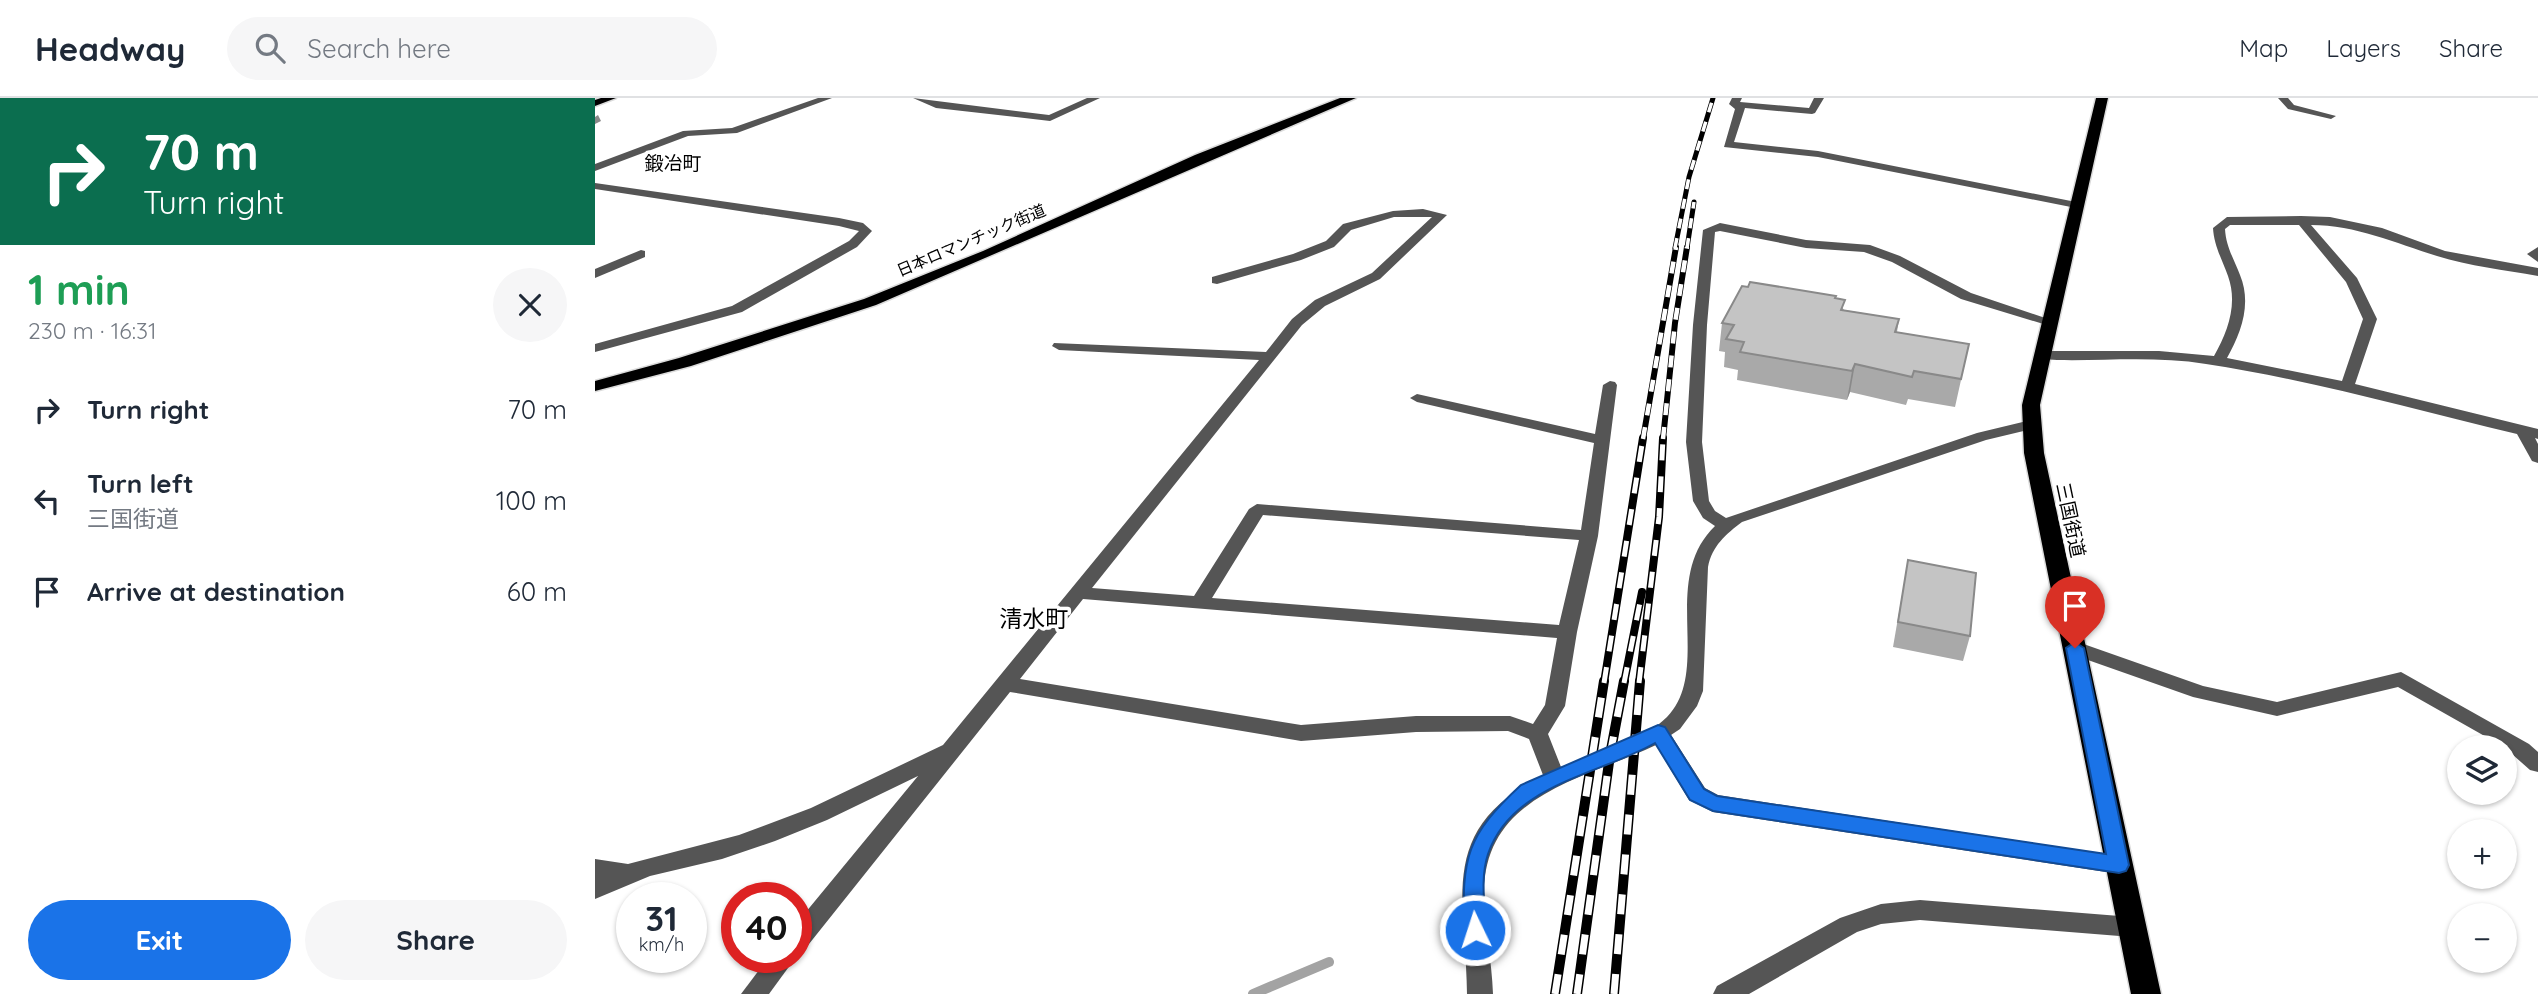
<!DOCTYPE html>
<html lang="en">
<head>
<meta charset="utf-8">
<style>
	:root { --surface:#fff; --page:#f6f6f7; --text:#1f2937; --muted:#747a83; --line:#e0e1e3; --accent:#1a73e8 }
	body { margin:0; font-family:Quicksand,"Noto Sans JP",sans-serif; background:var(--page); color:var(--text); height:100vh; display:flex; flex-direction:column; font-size:26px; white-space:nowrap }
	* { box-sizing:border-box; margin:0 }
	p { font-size:23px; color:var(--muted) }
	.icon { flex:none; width:38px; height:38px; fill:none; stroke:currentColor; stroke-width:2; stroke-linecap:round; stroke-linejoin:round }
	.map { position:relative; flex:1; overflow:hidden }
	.sheet { display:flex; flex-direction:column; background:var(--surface); width:595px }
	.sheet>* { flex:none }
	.guide { background:#0b6e4f; color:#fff; overflow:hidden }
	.controls { position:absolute; left:1852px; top:637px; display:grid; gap:14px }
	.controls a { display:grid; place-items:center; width:70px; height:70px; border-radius:50%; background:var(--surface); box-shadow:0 2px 5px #0004; font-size:35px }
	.speed { position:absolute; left:21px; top:784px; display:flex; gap:14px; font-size:35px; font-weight:700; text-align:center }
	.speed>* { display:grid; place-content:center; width:91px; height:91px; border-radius:50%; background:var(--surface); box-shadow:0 2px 5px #0004; line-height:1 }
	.speed small { font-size:18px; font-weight:400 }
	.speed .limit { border:10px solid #d22; background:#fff; color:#111 }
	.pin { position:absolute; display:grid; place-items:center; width:60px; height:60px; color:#fff; margin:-72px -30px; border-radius:50% 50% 50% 0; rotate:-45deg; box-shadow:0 0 7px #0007 }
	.pin .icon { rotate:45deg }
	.me { position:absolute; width:77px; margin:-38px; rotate:356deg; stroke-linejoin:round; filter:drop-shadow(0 0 5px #0008) }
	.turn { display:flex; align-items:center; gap:24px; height:147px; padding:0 28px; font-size:32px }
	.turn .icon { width:91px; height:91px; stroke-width:2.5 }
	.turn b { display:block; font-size:49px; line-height:60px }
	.round { display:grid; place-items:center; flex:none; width:74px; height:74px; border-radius:37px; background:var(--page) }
	.summary { display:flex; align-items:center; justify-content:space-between; height:119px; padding:0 28px }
	h1 { font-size:42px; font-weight:800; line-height:52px; color:#1e9e55 }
	.primary-button { display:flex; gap:14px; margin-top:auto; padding:14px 28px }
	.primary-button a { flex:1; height:80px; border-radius:42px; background:var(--accent); color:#fff; font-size:28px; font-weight:800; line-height:80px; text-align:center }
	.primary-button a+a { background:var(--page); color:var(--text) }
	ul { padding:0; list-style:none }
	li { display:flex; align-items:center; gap:21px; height:91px; padding:0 28px }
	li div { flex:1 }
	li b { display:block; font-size:26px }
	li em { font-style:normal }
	header { display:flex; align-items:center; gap:42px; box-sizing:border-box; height:98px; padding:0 35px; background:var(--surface); border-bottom:2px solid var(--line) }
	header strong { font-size:33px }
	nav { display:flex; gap:38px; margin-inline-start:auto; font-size:24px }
	.search { width:490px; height:63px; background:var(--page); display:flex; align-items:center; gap:18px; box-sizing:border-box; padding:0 24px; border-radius:38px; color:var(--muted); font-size:26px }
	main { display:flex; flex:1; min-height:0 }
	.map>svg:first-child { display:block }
</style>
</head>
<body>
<header>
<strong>Headway</strong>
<div class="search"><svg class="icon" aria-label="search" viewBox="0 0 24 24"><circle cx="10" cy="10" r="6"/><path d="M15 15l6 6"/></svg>Search here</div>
<nav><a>Map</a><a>Layers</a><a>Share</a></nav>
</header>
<main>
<section class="sheet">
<div class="guide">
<div class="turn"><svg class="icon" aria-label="right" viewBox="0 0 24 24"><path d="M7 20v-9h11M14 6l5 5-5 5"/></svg><div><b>70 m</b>Turn right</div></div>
</div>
<div class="summary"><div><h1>1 min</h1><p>230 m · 16:31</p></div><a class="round"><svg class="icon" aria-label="close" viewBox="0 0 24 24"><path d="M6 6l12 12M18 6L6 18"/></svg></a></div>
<ul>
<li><svg class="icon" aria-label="right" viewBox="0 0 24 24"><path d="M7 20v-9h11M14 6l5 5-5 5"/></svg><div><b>Turn right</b></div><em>70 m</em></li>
<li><svg class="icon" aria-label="left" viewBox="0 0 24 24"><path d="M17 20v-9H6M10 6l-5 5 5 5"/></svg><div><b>Turn left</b><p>三国街道</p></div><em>100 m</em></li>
<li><svg class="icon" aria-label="arrive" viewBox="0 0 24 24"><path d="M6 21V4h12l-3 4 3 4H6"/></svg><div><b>Arrive at destination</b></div><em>60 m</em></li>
</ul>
<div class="primary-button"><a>Exit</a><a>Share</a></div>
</section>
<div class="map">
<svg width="1943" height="896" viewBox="0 0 1943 896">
	<rect width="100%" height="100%" fill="#fff"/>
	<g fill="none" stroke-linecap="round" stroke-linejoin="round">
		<path stroke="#a3a3a3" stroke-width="10" d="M658 896 734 864"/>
		<defs>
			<path id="major" d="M6 0H21L0 8V2Z"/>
			<g id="highway">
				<path d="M745 0H761L281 207 96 268 0 293V283L84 260 269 201 388 153 600 57Z"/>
				<path d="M1501 0H1513L1445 307 1449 355 1566 896H1536L1429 355 1427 307Z"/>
			</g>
		</defs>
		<use href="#major" stroke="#dbdbdb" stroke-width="3"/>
		<use href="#highway" stroke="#dbdbdb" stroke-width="3"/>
		<g fill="#555" fill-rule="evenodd">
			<path d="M223 0H237L142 35 93 38 0 73V66L88 33 137 30Z"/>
			<path d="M318 0 454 17 492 0H505L455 23 341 10Z"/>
			<path d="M1137 0H1147L1145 4 1214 10 1219 0H1229L1220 15 1217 16 1150 10 1139 44 1223 53 1481 104 1487 107 1481 110 1223 59 1129 49 1140 11 1134 6Z"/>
			<path d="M1683 0H1693L1699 7 1741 18 1736 21 1693 11Z"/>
			<path d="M0 85 244 120 268 125 277 133 262 149 147 214 0 254V246L137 208 254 143 264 133 244 128 0 91Z"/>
			<path d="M828 111 852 117 785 181 730 208 707 227 497 490 599 498 654 411 662 406 986 432 999 345 822 304 815 300 822 296 1000 336 1008 287 1015 283 1020 284 1022 287 1003 438 982 534 970 608 953 636 966 669C1000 655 1046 645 1072 619 1118 571 1064 482 1120 428L1108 420 1098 403 1091 344 1098 227 1108 132 1125 125 1211 142 1275 147 1305 158 1376 195 1462 224 1455 228 1366 201 1297 164 1269 154 1211 150 1125 133 1120 134 1112 227 1107 344 1114 403 1120 413 1131 420 1382 335 1436 322 1444 327 1441 330 1391 342 1147 424C1131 436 1117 448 1113 469L1108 593 1102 608 1085 631 1076 637 1110 690 1123 697 1524 758 1532 760 1536 767 1532 774 1524 776 1118 714 1094 702 1061 647C990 681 890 696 889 794 889 828 897 862 898 896H872C871 798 841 732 948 677L934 641 913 633 821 634 706 643 415 594 210 851 201 854V826L323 678 232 722 180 743 127 761 55 778 0 801V761L33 766 144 737 216 710 348 647 664 262 464 252 457 248 459 245 671 254 697 221 720 202 777 175 837 119H799L756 132 739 149 706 162 622 186 617 185V179L698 156 731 143 748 126 798 113ZM668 417 984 442 964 527 617 500ZM488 501 962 540 950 607 938 626 915 618H821L706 627 425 581Z"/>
			<path d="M1706 118 1735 119 1787 130 1850 153 1943 170V178C1910 172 1874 168 1842 158 1800 145 1761 127 1716 127L1762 180 1782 221 1760 286 1943 331V341L1940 340 1943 346V365L1937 363 1922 336C1817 311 1716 282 1611 266 1561 258 1512 263 1462 262L1447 261 1440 257 1447 253H1564L1619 258C1633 233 1643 206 1633 178 1627 161 1619 148 1618 130L1632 119ZM1635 127H1704L1751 184 1768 221 1747 283 1632 260C1646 235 1657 206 1645 177 1639 161 1631 149 1630 131Z"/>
			<path d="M1943 149V164L1932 156Z"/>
			<path d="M46 152 50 153V159L0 180V171Z"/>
			<path d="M1480 543 1608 588 1682 604 1806 574 1934 646 1943 654V674L1935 672 1909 649 1803 589 1682 618 1598 599 1473 555 1470 550 1473 545Z"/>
			<path d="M1325 802 1537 819 1546 822 1549 829 1546 836 1537 839 1325 822 1286 826 1262 834 1154 896H1118L1122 888 1245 820 1286 806Z"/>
			<path d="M174 859H201L174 896H146Z"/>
		</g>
		<use href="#major" fill="#000" fill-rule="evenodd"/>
		<use href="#highway" fill="#000" fill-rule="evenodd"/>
		<defs>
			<g id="rail-far3">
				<path d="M1080 150 1094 79 1118 0"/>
				<path d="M1092 150 1099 104"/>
			</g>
			<g id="rail-far2">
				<path d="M1048 341 1081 149"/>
				<path d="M1068 341 1080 225 1092 149"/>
			</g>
			<g id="rail-far1">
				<path d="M1009 585 1048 340"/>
				<path d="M1029 585 1047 494"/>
				<path d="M1044 585 1064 419 1068 340"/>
			</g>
			<g id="rail">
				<path d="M960 896 1009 583"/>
				<path d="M982 896 1015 657 1029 583"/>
				<path d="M1019 896 1045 583"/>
			</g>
		</defs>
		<use href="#rail-far3" stroke="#000" stroke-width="5"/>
		<use href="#rail-far2" stroke="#000" stroke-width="6"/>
		<use href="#rail-far1" stroke="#000" stroke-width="8"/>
		<use href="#rail" stroke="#000" stroke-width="10"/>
		<use href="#rail-far3" stroke="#fff" stroke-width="3.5" stroke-dasharray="10" stroke-linecap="butt"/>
		<use href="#rail-far2" stroke="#fff" stroke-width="4.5" stroke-dasharray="12" stroke-linecap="butt"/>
		<use href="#rail-far1" stroke="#fff" stroke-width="5" stroke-dasharray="16" stroke-linecap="butt"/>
		<use href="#rail" stroke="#fff" stroke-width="7" stroke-dasharray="20" stroke-linecap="butt"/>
	</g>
	<g fill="#a9a9a9">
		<path d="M1241 200 1249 212 1304 221 1302 234 1374 246 1360 309 1313 301 1311 307 1255 294 1252 302 1142 282 1143 272 1129 269 1130 254 1124 253 1127 225Z"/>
		<path d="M1313 462 1375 538 1368 563 1298 549Z"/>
	</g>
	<g fill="#898989">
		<path d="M3 17 6 23 0 26V19Z"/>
		<path d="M1260 266 1255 294 1252 302 1257 273Z"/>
	</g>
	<g fill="#c4c4c4" stroke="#898989" stroke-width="2">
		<path d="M1155 184 1241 198 1240 200 1250 202 1246 212 1304 221 1300 234 1374 246 1366 281 1319 273 1317 279 1260 266 1257 273 1145 254 1149 244 1131 241 1139 227 1127 225 1147 188 1153 189Z"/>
		<path d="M1313 462 1381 475 1375 538 1303 524Z"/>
	</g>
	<path fill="#1a73e8" stroke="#114b97" stroke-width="2" d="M1480 544 1489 550 1534 767 1531 773 1524 775 1118 713 1095 702 1060 645C1004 677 917 686 893 756 885 780 890 808 891 832L888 838 880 841 872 838 869 832C867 759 871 738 926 687L1063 627 1070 629 1109 691 1122 698 1511 756 1471 550Z"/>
	<g text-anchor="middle" stroke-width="7" stroke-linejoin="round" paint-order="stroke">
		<g font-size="16" fill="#000" stroke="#fff">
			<text transform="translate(376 142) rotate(-23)" y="6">日本ロマンチック街道</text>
		</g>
		<g font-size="19" fill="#000" stroke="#fff">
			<text x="78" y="72">鍛冶町</text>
		</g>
		<g font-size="19" fill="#000" stroke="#fff">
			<text transform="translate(1476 422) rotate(78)" y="7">三国街道</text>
		</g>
		<g font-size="23" fill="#000" stroke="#fff">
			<text x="439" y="529">清水町</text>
		</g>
	</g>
</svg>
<div class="controls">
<a><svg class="icon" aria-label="layers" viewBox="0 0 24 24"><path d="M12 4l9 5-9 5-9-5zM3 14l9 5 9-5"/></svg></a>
<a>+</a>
<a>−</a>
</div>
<div class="speed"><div>31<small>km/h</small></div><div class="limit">40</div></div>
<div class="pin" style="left:1480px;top:550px;background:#d93025"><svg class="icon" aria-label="arrive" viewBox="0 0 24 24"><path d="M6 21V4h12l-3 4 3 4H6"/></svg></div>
<svg class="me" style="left:880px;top:832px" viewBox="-20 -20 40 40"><circle r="17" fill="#1a73e8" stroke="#fff" stroke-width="3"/><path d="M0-11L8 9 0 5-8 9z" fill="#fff"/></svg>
</div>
</main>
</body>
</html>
